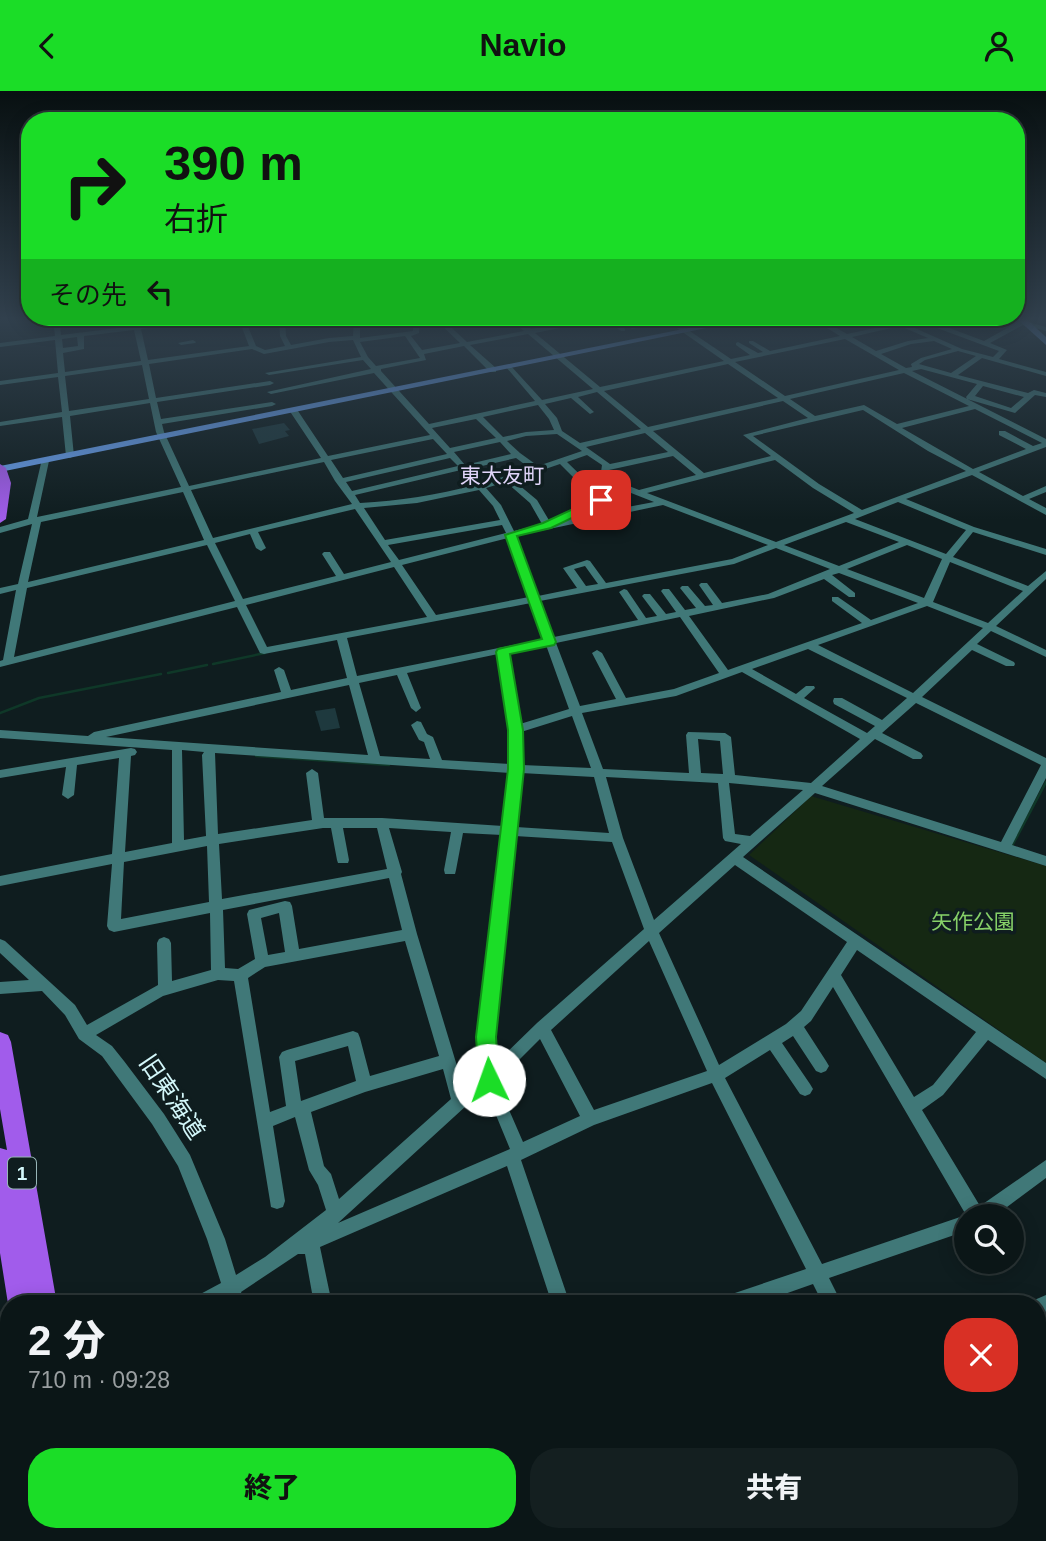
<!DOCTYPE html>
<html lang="ja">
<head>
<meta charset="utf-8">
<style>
	:root { --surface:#0b1617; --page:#141f20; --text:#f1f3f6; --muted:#9a9fa1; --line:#2b3536; --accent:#1bdd27 }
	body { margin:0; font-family:Arial,"Noto Sans JP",sans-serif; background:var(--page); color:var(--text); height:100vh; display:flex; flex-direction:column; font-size:26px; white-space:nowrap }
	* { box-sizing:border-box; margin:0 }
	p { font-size:23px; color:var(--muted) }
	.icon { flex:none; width:38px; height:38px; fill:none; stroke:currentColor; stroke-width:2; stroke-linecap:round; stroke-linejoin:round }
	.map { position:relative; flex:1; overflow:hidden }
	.side { position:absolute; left:0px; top:1204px; width:1046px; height:247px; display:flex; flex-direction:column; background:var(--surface); border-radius:28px 28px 0 0; box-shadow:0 4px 18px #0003,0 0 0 2px var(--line) }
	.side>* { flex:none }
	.banner { position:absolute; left:21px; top:21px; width:1004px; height:214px; border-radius:28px; box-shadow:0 4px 18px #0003,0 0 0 2px var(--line); background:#1bdd27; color:#111; overflow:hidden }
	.fabs { position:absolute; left:954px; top:1113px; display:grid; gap:14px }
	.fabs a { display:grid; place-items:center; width:70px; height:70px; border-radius:50%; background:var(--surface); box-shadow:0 4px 18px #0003,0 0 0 2px var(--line); font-size:35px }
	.pin { position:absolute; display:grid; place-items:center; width:60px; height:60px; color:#fff; margin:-30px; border-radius:14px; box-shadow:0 4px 10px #0006 }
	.me { position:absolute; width:77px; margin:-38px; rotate:357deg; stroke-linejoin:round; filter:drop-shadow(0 0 5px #0008) }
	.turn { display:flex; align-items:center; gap:24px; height:147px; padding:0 28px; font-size:32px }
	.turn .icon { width:91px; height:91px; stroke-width:2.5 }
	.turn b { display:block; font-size:49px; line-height:60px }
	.then { display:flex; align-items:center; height:66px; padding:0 28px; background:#0003; gap:14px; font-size:26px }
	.round { display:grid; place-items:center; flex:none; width:74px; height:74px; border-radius:28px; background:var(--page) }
	.headline { display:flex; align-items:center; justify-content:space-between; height:119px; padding:0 28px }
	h1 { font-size:42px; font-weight:800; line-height:52px }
	.action { display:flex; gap:14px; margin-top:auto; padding:14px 28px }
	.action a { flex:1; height:80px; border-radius:28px; background:var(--accent); color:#111; font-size:28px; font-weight:800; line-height:80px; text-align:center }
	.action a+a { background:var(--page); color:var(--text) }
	header { display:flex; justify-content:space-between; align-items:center; height:91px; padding:0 28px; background:var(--accent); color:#111; font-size:32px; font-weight:800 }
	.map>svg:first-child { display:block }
</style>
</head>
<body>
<header><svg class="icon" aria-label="back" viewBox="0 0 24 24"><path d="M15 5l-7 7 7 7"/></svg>Navio<svg class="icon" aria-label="person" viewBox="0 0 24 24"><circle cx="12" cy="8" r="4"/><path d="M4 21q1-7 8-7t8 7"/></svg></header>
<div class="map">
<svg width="1046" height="1450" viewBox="0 0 1046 1450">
	<rect width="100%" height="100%" fill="#0f1d1f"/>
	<path fill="#152813" d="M811 705 1046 775V972L749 764Z"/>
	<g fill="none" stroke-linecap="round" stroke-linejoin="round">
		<g stroke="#0f3828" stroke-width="2.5">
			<path d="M213 573 265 562"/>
			<path d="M168 582 207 574"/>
			<path d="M0 622 39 607 161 583"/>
			<path d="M256 665 389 674"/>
			<path d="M1012 755 1046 691"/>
		</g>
	</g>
	<g fill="#1e393e">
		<path d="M284 332 290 339 285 340 289 345 259 353 252 338Z"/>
		<path d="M335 617 340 637 321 640 315 620Z"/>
	</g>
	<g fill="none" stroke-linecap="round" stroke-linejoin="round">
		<g fill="#407878" fill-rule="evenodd">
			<path d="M53 226H59L61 244 134 235 132 226H138L140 234 202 226H222L141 238 148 269 249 255 238 226H244L256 255 265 259 285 255 280 245 279 226H285L286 245 291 254 329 247 353 245 354 226H360V247L413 240 414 226H420L419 242 411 245 422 259 460 252 433 226H440L467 251 524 240 509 226H516L531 238 594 226H609L625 238V240H621L604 228 535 242 600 296 724 270 661 226H669L731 268 750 264 736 254V252L738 251 758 262 763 261 749 252V250H753L770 260 840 245 809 226H817L847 243 894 233 881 226C889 226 896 231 903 231 915 231 926 226 938 226L928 229 984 250 1027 226H1035L1028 231 1046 236V240L1023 234 990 252 1007 259 999 268 1046 281V285L982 267 958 284 1028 302 1034 299 1046 302V306L1035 304 1015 322 967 308 966 306 977 293 921 278 912 280 1046 348V356L979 381 1023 405 1046 395V401L1029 408 1046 417V424L972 384 906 408 974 436 1046 458V464L973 441 953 466 1028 495 1046 480V488L996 535 1046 559V566L991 540 977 553 1014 571 1015 573 1014 575H1006L972 559 922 606 1046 667V687L1012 754 1046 765V775L815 702 743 766 1046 972V988L988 949 943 1004 922 1019 980 1115 1046 1069V1087L995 1125H966V1140L829 1187 842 1213H823L813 1193 756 1213H720L723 1207 729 1204 806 1178 712 992 594 1034 521 1069 570 1213H552L507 1075 320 1156 332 1213H314L305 1163H298L241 1201 245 1213H227L226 1209 218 1213H190L193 1207 221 1192 207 1148 178 1075 152 1033 102 965 79 948 65 924 42 900 0 903V891L29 889 0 862V848L5 850 75 914 87 934 158 894 157 852 159 848 164 846 169 848 171 852 172 890 211 879 210 822 114 841 109 839 107 835 112 773 0 795V785L112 763 119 667 77 674 74 704 68 708 62 704 66 676 0 687V679L131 657 135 658 137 661 135 664 131 665 125 761 172 752V659L0 647V639L88 645 94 641 281 601 274 579 279 576 284 579 291 599 347 587 337 549 264 563 260 562 237 516 0 576V570L3 569 16 499 0 503V497L18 493 32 433 0 442V436L28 428 42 368 49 370 37 426 181 396 156 341 150 312 70 325 74 365 70 367 66 365 62 326 0 335V331L62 321 58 286 0 294V290L58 282 55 249 0 256V252L55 245ZM921 231 999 260 993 266 962 258 908 234ZM900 235 928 247 908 250 876 260 852 246ZM134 239 141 270 65 281 63 262 84 258V245ZM528 243 593 298 542 309 510 274 506 276 535 310 429 333 381 280V278L426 269 424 263 464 255 490 281H496V277L470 254ZM405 245 420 267 376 275 368 266 360 251ZM77 246 78 255 63 257 62 248ZM845 248 899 279 785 305 735 271ZM353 249 361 266 265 282 269 284 363 269 371 278 267 301 271 303 374 282 430 344 328 365 296 317H293L289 319 321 367 189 395 164 341 162 333 272 315 276 313 272 311 161 328 157 311 270 294 274 292 270 290 156 307 149 273 252 258 264 263 329 251ZM934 250 952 258 921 267 911 273 912 276 906 277 881 263 911 253ZM958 260 976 265 951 282 919 273 925 269ZM728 273 778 307 648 336 604 300ZM142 274 149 308 69 320 65 285ZM904 282 969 315 897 333 864 314 815 325 790 308ZM983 295 1024 306 1011 317 975 305ZM597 301 641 338 580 352 562 340 557 327 545 313 571 307 590 323 594 321 578 306ZM783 310 808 327 743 344 771 365 704 382 653 340ZM538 314 549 328 554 339 526 341 503 346 483 326ZM975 318 1042 352 1033 355 1005 340H999V344L1026 358 973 378 902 337ZM863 319 928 360 966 380 862 419 819 393 753 345ZM476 328 496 347 450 357 432 337ZM645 342 668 361 610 373 586 356ZM557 343 582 360 538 375 520 362 507 350 526 345ZM433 348 447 363 343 387 331 369ZM500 351 511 363 465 374 454 361ZM587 364 602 374 601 381 620 397 602 405 567 371ZM673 365 696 384 639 399 629 395 609 379ZM450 367 458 375 352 400 346 391ZM516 367 531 378 482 392 469 378ZM775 369 813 397 854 422 776 451 647 402ZM324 371 335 390 352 413 213 447 191 399ZM560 373 595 408 557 426V429L550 431 537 409 513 389ZM461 379 475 394C437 404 399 410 360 412L355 404ZM506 391 530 412 542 433 514 440 501 414 486 397ZM479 399 493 415 500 429 385 449 364 417 417 412ZM626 400 654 411 569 427ZM183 401 204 449 28 491 41 431ZM898 411 966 439 946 463 855 428ZM663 414 768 454 732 468 606 492 590 470 587 469 563 477 577 497 538 505 516 445ZM355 418 391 471 344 483 330 461H324L322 463 336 485 243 508 215 452 250 443 256 457 261 460 266 457 258 441ZM846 431 899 451 839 475 784 454ZM502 434 506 442 399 469 388 454ZM508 447 529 506 436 524 402 474ZM207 454 235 510 14 566 27 497ZM907 454 942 468 924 507 847 478ZM776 457 830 478 768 503 722 512 707 492H701L699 494 713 514 705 515 688 495H682L680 497 696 517 685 519 669 498H663L661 500 676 521 666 523 650 503H644L642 505 657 525 646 527 627 499 624 498 619 501 638 529 554 546 540 510 734 473ZM950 471 1023 500 988 532 933 511ZM585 475 598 493 586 495 574 478ZM394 476 427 526 267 556 246 514ZM839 482 918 512 871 529 838 506H832V510L862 532 728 579 689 525 774 507 824 488 849 506H855V502L832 484ZM531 512 544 548 357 585 347 547ZM927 515 983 537 913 602 818 554ZM680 526 719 582 674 598 626 607 602 562 597 559 592 562 616 608 580 615 556 552ZM546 554 569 618 520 633 508 561ZM808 558 907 607 882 629 842 607H834L833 610 834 613 875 635 867 642 804 607 815 597 814 595H806L796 603 752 578ZM498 563 509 639 510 673 442 669 433 646 427 643 421 631 417 630 411 634 419 649 424 651 430 668 380 665 359 592 397 584 411 617 416 621 421 617 407 582ZM742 581 860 648 811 692 735 684 731 646 725 642 688 641 686 644 689 682 603 678 582 622 676 605ZM349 594 368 664 106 646ZM916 612 1041 674 1001 751 822 695 875 648 913 668H921L923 665 921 662 882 642ZM572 625 591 677 522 674 521 641ZM698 648 720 650 723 683 701 682ZM182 659 204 661 202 664 206 745 184 749ZM215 662 510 682 503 735 382 727H324L318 682 312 678 306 682 312 729 218 743ZM521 682 594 686 609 742 516 736ZM606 686 718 692 723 747 725 750 741 753 654 829 623 747ZM729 692 803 699 750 745 735 743ZM323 737H331L337 769 338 772H348L349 769 343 737H377L387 778 222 808 219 753ZM389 737 451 741 444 779 445 783H455L456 779 463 742 502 744 479 946 481 986 464 998 417 843 401 783 402 781ZM515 745 612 751 644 838 537 932 495 973 493 946ZM207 755 209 811 121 828 124 771ZM735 774 847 851 801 920 786 933 719 974 659 842ZM389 787 402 839 299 858 292 815 290 811 285 810 249 819 247 823 255 868 238 878 225 877 223 819ZM279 822 285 861 268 864 261 827ZM405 850 439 965 370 985 360 947 358 942 353 940 287 959 282 961 279 966 286 1015 270 1021 248 887 265 876ZM649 850 707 980 594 1019 551 939ZM857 859 976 941 933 994 914 1006 841 884ZM218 889 234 890 271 1116 277 1118 283 1116 285 1110 273 1035 295 1026 309 1079 318 1094 326 1119 265 1166 236 1184 225 1148 190 1064 164 1023 124 970 112 955 96 944 163 905ZM833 896 966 1124 822 1173 725 987 770 959 800 1003 805 1005 810 1003 813 998 810 993 782 952 793 945 816 980 821 982 826 980 829 975 826 970 804 936 811 930ZM540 948 580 1025 523 1051 497 991ZM348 955 356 990 301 1010 295 970ZM443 978 451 1008 339 1108 331 1083 324 1075 311 1021 365 1001ZM486 1000 510 1058 338 1132 466 1015Z"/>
			<path d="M616 226H623L637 237 632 238Z"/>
			<path d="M193 249 196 251 195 252 181 254 178 252Z"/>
			<path d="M1046 1204V1222L1038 1225V1213H1030L1032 1210Z"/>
			<path d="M1038 1233 1046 1238V1264L1038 1259Z"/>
			<path d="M9 1287V1306L0 1308V1290Z"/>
			<path d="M271 1442H291L292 1450H272Z"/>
			<path d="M360 1442H380L381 1450H361Z"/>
			<path d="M502 1442H542L538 1450H498Z"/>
			<path d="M616 1442H636L638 1450H618Z"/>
			<path d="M934 1442H955L958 1450H937Z"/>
		</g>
		<g fill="#679eec" fill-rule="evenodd">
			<path d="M743 226H760L0 381V375Z"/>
			<path d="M1015 226H1024L1046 246V254Z"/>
		</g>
		<g fill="#a15ceb" fill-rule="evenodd">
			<path d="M0 373 6 377 11 392 6 428 0 432Z"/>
			<path d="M0 941 8 944 11 951 57 1213H9V1219L0 1162V1057L7 1059 0 1018Z"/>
			<rect x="28" y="1442" width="30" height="8"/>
			<rect x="59" y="1442" width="30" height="8"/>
		</g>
	</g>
	<linearGradient id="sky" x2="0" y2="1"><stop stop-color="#081011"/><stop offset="0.53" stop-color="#31404d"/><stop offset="1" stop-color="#31404d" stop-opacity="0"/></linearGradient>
	<rect width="1046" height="429" fill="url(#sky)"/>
	<path fill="#1bdd27" stroke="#129019" stroke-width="2" d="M601 405 605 406V411L551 437 517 445 556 551 554 554 510 563 523 639 524 678 496 946 499 989 496 995 489 998 482 995 479 989 476 946 508 678V639L496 561 498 558 542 548 505 444 543 432Z"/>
	<g text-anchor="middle" stroke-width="7" stroke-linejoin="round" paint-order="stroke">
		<rect fill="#0f1d1f" stroke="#98b6b8" stroke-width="2" x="8" y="1066.5" width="28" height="31" rx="5"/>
		<g font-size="19" font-weight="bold" fill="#d3f7fa">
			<text x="22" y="1089">1</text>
		</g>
		<g font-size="21" fill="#e1d5fa" stroke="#0f1d1f">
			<text x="502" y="392">東大友町</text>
		</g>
		<g font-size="21" fill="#86d068" stroke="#0f1d1f">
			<text x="973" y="838">矢作公園</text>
		</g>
		<g font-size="24" fill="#d3f7fa" stroke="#0f1d1f">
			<text transform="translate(172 1006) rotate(56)" y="8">旧東海道</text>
		</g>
	</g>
</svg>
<div class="fabs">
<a><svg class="icon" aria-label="search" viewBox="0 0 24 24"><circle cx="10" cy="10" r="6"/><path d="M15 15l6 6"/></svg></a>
</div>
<div class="pin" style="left:601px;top:409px;background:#d93025"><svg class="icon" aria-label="arrive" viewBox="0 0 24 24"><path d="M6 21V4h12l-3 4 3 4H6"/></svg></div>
<svg class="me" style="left:489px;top:989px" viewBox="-20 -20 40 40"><circle r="19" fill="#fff"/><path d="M0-13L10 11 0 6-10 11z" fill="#1bdd27"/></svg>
<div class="banner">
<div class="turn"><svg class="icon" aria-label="right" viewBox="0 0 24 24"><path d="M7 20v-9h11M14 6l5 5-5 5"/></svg><div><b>390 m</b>右折</div></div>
<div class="then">その先<svg class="icon" aria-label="left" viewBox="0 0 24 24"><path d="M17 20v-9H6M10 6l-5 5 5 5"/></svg></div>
</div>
<section class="side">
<div class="headline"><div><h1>2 分</h1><p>710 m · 09:28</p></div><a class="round" style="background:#d93025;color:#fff"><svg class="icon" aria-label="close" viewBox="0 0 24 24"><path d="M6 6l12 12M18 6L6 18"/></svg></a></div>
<div class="action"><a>終了</a><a>共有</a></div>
</section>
</div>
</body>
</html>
